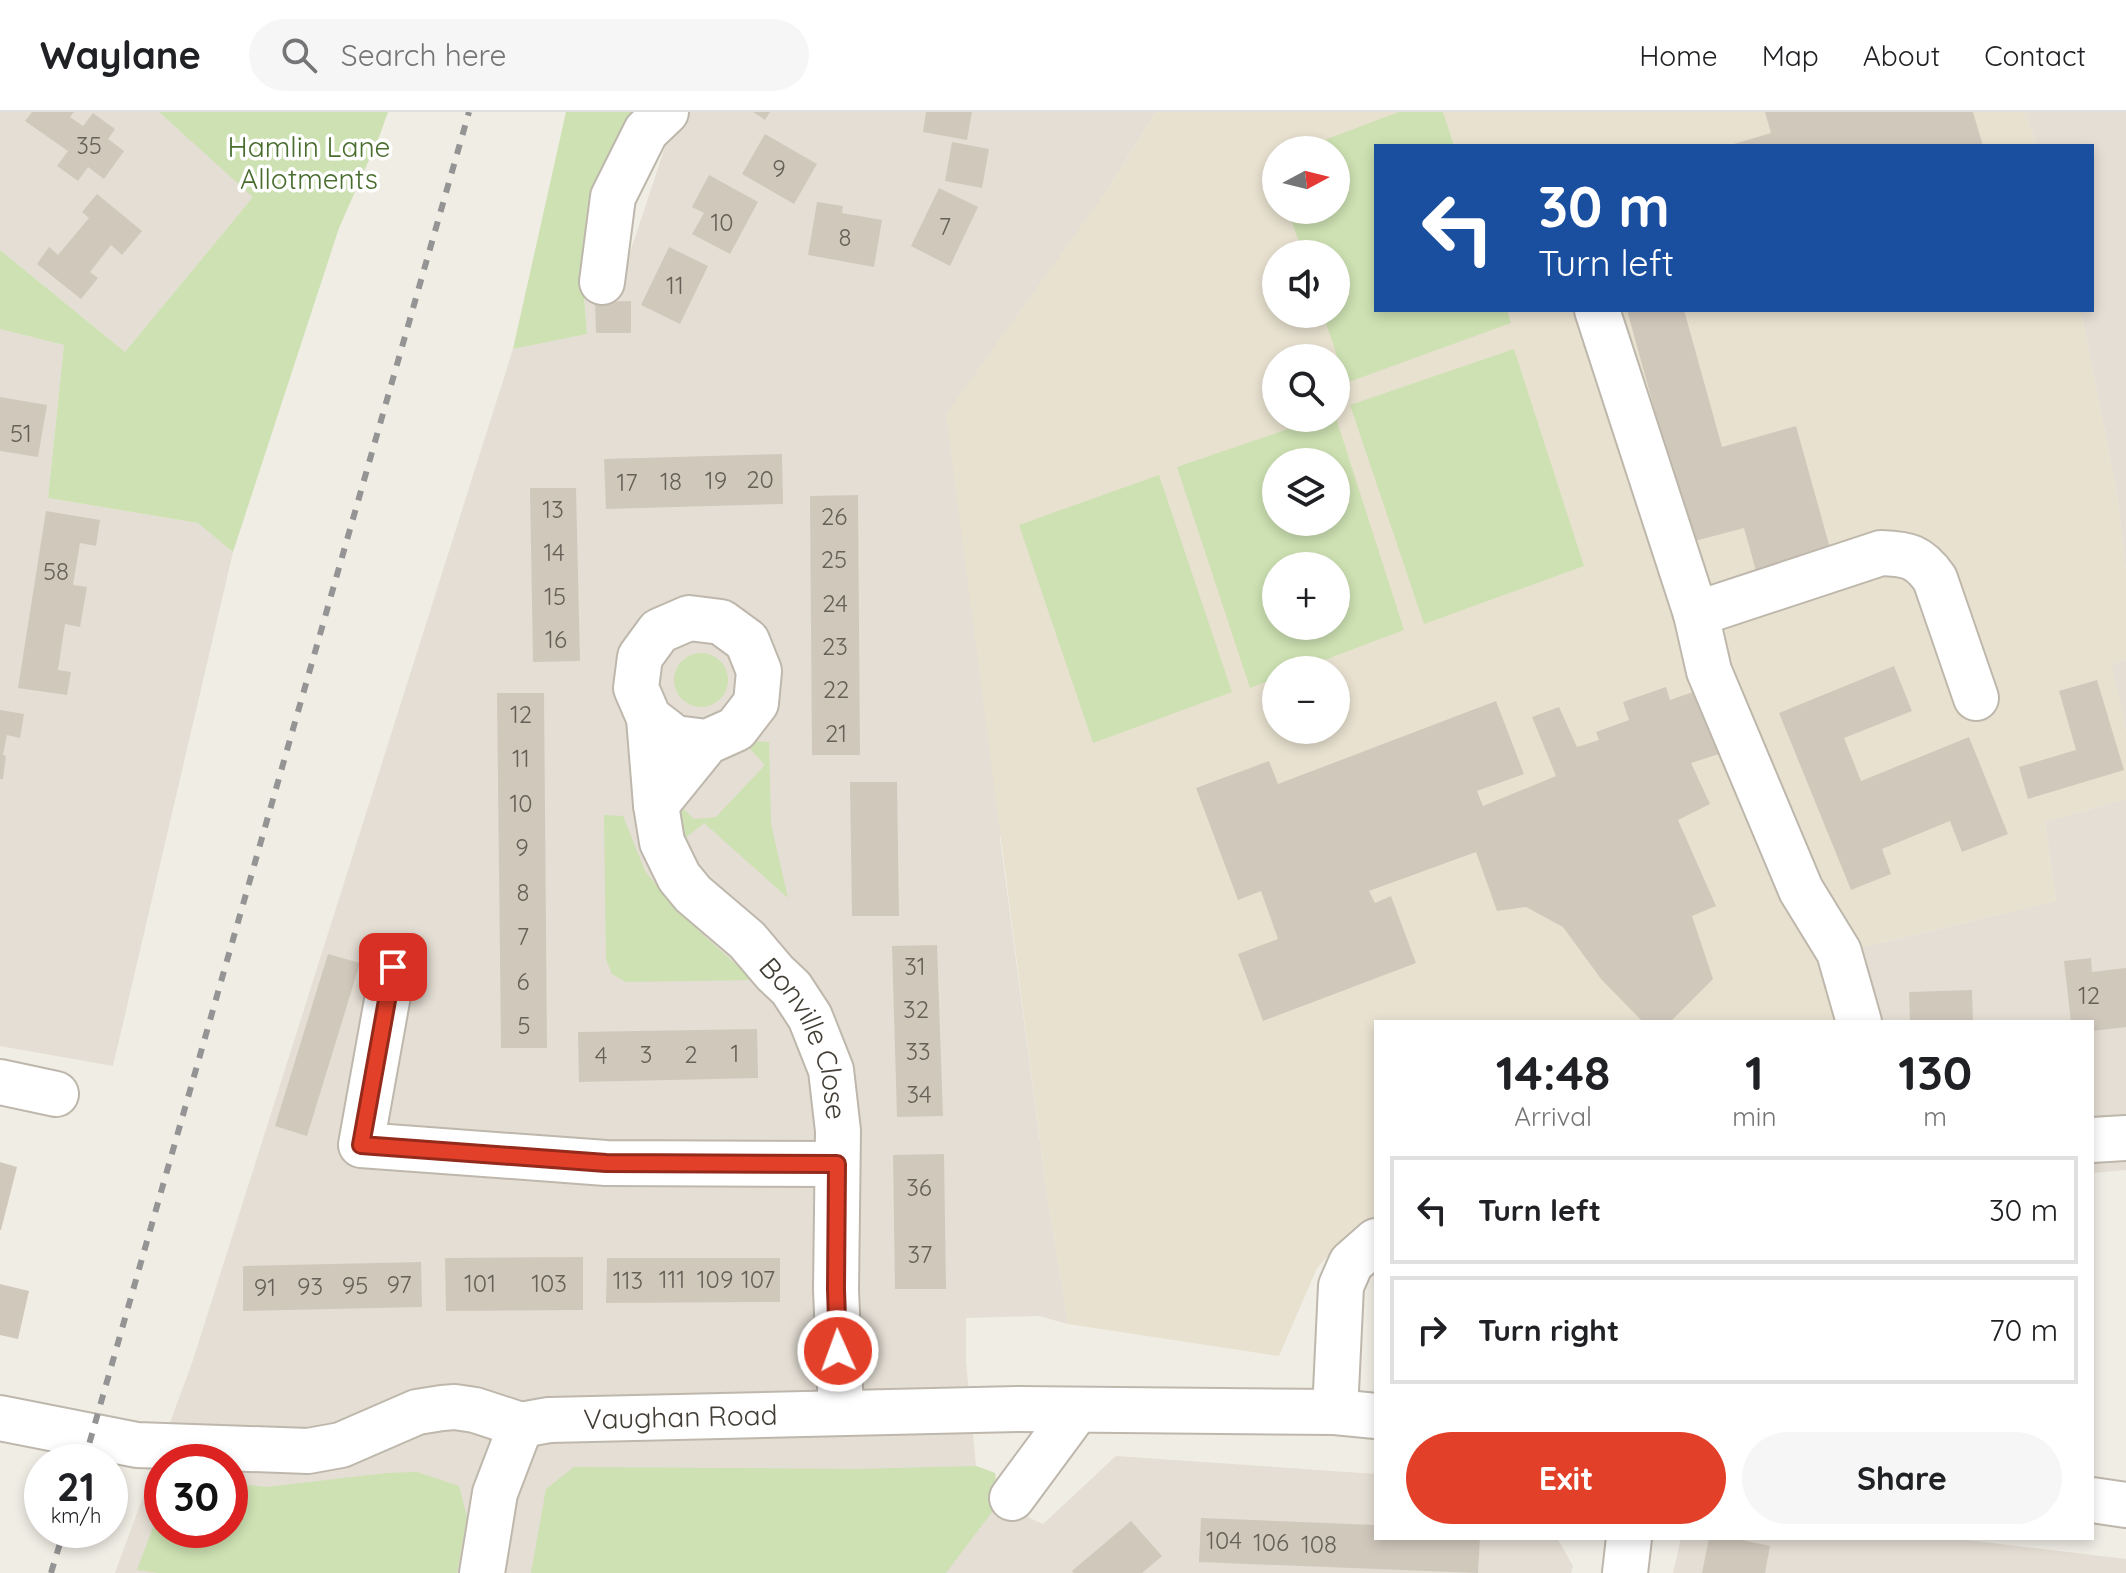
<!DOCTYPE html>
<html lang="en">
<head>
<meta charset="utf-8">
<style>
	:root { --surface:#fff; --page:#f6f6f6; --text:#202124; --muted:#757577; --line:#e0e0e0; --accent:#e3402a }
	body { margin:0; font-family:Quicksand,sans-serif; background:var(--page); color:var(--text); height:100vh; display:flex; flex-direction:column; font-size:30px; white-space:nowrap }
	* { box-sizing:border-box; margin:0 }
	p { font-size:26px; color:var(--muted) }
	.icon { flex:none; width:44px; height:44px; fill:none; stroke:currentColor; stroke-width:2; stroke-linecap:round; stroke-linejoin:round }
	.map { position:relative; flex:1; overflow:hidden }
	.sheet { position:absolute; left:1374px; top:908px; width:720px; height:520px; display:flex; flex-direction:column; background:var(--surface); border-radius:0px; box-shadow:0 4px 12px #0003 }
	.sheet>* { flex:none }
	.banner { position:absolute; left:1374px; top:32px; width:720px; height:168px; border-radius:0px; box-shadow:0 4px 12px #0003; background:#1a4fa0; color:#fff; overflow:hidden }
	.needle { width:52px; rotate:83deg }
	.controls { position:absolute; left:1262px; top:24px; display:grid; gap:16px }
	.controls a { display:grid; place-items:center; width:88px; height:88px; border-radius:50%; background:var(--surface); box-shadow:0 4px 12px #0003; font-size:40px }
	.speed { position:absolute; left:24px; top:1332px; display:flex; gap:16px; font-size:40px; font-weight:700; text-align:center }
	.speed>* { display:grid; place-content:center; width:104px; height:104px; border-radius:50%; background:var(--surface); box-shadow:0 4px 12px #0003; line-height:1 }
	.speed small { font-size:20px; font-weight:400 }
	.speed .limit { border:12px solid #d22; background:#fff; color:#111 }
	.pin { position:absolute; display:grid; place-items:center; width:68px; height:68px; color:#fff; margin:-34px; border-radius:16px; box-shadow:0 4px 12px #0006 }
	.me { position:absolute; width:88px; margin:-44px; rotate:358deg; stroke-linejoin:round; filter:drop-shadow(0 0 6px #0008) }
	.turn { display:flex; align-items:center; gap:28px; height:168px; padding:0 32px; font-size:36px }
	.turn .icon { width:104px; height:104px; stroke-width:2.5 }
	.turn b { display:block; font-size:56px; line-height:68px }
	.eta { display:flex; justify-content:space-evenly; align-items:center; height:136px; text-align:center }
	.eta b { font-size:48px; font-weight:700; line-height:56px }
	.primary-button { display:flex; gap:16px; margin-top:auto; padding:16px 32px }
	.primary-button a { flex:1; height:92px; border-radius:48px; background:var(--accent); color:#fff; font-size:32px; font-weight:700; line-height:92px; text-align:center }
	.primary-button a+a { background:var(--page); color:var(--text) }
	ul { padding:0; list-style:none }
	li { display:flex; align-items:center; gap:24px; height:108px; margin:0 16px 12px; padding:0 16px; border:4px solid var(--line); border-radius:0px }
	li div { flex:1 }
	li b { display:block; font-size:30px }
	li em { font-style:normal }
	header { display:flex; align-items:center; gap:48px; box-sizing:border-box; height:112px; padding:0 40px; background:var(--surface); border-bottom:2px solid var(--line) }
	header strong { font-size:38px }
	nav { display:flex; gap:44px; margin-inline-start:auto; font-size:28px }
	.search { width:560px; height:72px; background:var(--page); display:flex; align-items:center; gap:20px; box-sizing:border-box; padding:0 28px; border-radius:44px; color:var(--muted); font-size:30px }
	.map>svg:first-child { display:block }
</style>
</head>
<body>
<header>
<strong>Waylane</strong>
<div class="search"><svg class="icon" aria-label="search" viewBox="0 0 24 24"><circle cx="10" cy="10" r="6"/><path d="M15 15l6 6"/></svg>Search here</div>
<nav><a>Home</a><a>Map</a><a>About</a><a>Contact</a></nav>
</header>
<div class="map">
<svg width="2126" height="1461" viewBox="0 0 2126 1461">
	<rect width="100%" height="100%" fill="#f0ede5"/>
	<g fill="#e4ded4" fill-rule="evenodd">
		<path d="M0 0H159L254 84 125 240 0 138Z"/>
		<path d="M686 0H1156L1107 78 1000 727 1047 1083 1068 1212 1039 1204 966 1206V1250L976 1354 995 1361 998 1392 1043 1412 1116 1344 1376 1362V1426H1557L1573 1454 1571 1461H115L193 1248 513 237 587 222 583 172 620 171 673 11ZM162 1350H230V1418H162Z"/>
		<path d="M2025 0H2126V458L2117 382 2081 198H2092V34H2037Z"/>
		<path d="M0 217 64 233 48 386 198 411 233 440 113 954 0 934Z"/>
		<path d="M2126 548V619L2111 552Z"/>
		<path d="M2126 687V1058L2092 1061V910H1873L1847 839 2056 789 2045 710Z"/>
		<path d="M1681 1426H1950L2126 1447V1461H1673Z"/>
	</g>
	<path fill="#e8e1d0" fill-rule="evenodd" d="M1156 0H2025L2037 34H1376V198H2081L2117 382 2126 458V548L2112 552 2126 619V687L2045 710 2056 789 1847 839 1873 910H1376V1108L1352 1118 1317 1156 1279 1244 1068 1212 1047 1083 946 302 1107 78ZM1276 38H1336V98H1276ZM1276 142H1336V202H1276ZM1276 246H1336V306H1276ZM1276 350H1336V410H1276ZM1276 454H1336V514H1276ZM1276 558H1336V618H1276Z"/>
	<g fill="#cde1b2" fill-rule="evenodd">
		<path d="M159 0H388L379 25 339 116 233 440 198 411 48 386 64 233 0 217V138L125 240 253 85Z"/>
		<path d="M566 0H642L621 20 592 91 583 172 587 222 513 237Z"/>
		<path d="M1399 0H1443L1454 34H1376V198H1507L1511 211 1346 271 1323 202H1336V142H1303L1288 98H1336V38H1298Z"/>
		<path d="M1514 237 1584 454 1424 512 1350 293Z"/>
		<path d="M1320 306H1336L1404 518 1298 558H1276V566L1250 576 1177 355ZM1336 350V410H1276V350ZM1276 454H1336V514H1276Z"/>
		<path d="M1159 363 1232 580 1093 631 1019 413Z"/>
		<circle cx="701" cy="568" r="27"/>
		<path d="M743 629 769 630 771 712 788 786 704 711 683 728 677 691 694 707 716 705 765 653Z"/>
		<path d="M604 703 623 704 645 759 676 798 753 868 626 870 612 862 606 847Z"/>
		<path d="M976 1354 995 1361 998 1392 946 1461H531L546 1377 574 1355 856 1357Z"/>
		<path d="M417 1360 459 1374 467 1405 457 1461H159L137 1458 162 1392V1418H230V1371L266 1375 387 1361Z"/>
	</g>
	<g fill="#d1c8bc">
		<path d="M32 0H74L70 5 83 14 93 1 115 17 108 27 124 39 104 67 88 55 78 69 57 54 68 39 25 9Z"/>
		<path d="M753 0H770L765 8Z"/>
		<path d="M926 0H972L967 28 923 20Z"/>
		<path d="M1765 0H1973L1983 34H1727L1771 21Z"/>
		<path d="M765 22 817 52 794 92 742 62Z"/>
		<path d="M952 30 989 37 982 76 945 69Z"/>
		<path d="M709 63 758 90 730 142 692 122 704 101 692 95Z"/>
		<path d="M939 76 978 95 950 154 911 134Z"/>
		<path d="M97 82 142 119 122 143 111 133 90 160 98 166 81 187 37 152 49 135 58 143 89 106 82 100Z"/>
		<path d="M817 90 843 94 842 101 882 108 874 155 808 143Z"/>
		<path d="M669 135 708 154 680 212 641 193Z"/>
		<path d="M631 189V221H596L595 190Z"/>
		<path d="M1627 198H1684L1722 335 1796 314 1830 436 1756 459 1744 416 1691 430Z"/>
		<path d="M0 285 47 293 38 345 0 339Z"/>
		<path d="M782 342 783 392 606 397 604 347Z"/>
		<path d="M530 376H576L580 549 533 550Z"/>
		<path d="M858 383 860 643H812L810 384Z"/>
		<path d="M46 399 100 408 96 434 80 431 73 473 87 475 80 515 65 512 58 558 71 560 67 583 18 576Z"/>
		<path d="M1894 554 1912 599 1844 626 1861 669 1969 625 2008 722 1962 740 1950 709 1882 737 1891 762 1851 778 1779 601Z"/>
		<path d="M2097 568 2124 658 2028 687 2019 655 2076 638 2059 579Z"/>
		<path d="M1666 575 1670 588 1696 579 1719 642 1691 651 1710 692 1678 708 1716 794 1692 804 1713 867 1670 910H1643L1601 867 1563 815 1526 795 1497 799 1476 740 1369 779 1375 791 1391 784 1416 851 1263 909 1238 842 1278 827 1261 779 1238 788 1196 676 1269 649 1278 672 1496 589 1524 662 1477 679 1483 694 1556 664 1532 605 1559 595 1577 635 1599 628 1596 620 1629 608 1623 590Z"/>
		<path d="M497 581H544L547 936H501Z"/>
		<path d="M0 598 24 602 20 626 7 623 3 643 6 644 3 667H0Z"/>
		<path d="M850 670H897L899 804H852Z"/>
		<path d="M937 833 943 1004 897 1005 892 834Z"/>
		<path d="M328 842 360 851 307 1024 275 1014Z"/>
		<path d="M2091 846 2092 860 2126 856V915L2092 919V910H2071L2064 849Z"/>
		<path d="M1972 878 1973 910H1910L1909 880Z"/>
		<path d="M757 917 758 966 579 970 578 920Z"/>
		<path d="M944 1042 946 1177H895L893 1043Z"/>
		<path d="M0 1050 17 1055 1 1118H0Z"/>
		<path d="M583 1145V1198L446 1199 445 1146Z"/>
		<path d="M607 1146H780V1190L606 1191Z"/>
		<path d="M421 1150 422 1195 243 1199V1154Z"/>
		<path d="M0 1172 29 1179 18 1227 0 1223Z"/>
		<path d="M1201 1406 1376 1413V1426H1480L1478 1461 1199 1450Z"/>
		<path d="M1131 1409 1162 1444 1142 1461H1074L1072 1459Z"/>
		<path d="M1709 1426H1733L1770 1434 1765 1461H1702Z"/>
	</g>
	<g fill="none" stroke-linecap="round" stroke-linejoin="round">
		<defs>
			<g id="minor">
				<path d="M602 170 613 85 646 19 666 0"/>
				<path d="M1597 198 1696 502 1709 559 1801 778 1839 840 1859 910"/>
				<path d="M1696 502 1881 441C1908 442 1919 444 1935 467L1976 586"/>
				<path id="s1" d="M649 606 656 693 662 730 679 765 693 782 747 828 775 861 791 876 810 905 831 958 838 1019 836 1177 841 1300"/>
				<path d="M656 693 707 630 736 617 756 591 759 559 747 529 721 510 689 506 659 519 640 545 636 576 649 606 675 626 707 630"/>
				<path d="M393 855 361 1033 606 1051 837 1052"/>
				<path d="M0 970 56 982"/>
				<path d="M2092 1028 2126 1026"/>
				<path d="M1335 1300 1341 1174 1351 1151 1376 1129"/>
				<path id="s2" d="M0 1306 137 1333 308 1339 341 1333 417 1300 442 1296 455 1295 475 1298 521 1313 549 1308 1018 1297 1335 1300 1376 1304"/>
				<path d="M1012 1386 1077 1298"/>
				<path d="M2092 1388 2126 1393"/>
				<path d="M482 1461 495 1381 521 1313"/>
				<path d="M1625 1461 1629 1426"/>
			</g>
		</defs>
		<use href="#minor" stroke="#beb7ac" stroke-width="48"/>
		<use href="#minor" stroke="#fff" stroke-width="44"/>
		<g stroke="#949494" stroke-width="6" stroke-dasharray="10 10" stroke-linecap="butt">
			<path d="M84 1350 469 0"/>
			<path d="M51 1461 64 1418"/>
		</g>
	</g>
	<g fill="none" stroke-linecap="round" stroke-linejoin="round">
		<defs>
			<path id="route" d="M393 855 361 1033 606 1051 837 1052 836 1177 838 1239"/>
		</defs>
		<use href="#route" stroke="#942a1b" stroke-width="20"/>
		<use href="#route" stroke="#e3402a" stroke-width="14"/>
	</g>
	<g text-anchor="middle" stroke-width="7" stroke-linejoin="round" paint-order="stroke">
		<g font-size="24" fill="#666057">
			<text x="89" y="42">35</text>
			<text x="779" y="65">9</text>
			<text x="722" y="119">10</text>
			<text x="945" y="123">7</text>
			<text x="845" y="134">8</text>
			<text x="675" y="182">11</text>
			<text x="21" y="330">51</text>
			<text x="760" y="376">20</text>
			<text x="716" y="377">19</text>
			<text x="671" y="378">18</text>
			<text x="627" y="379">17</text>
			<text x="553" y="406">13</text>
			<text x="834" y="413">26</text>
			<text x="554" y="449">14</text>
			<text x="834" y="456">25</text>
			<text x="56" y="468">58</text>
			<text x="555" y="493">15</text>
			<text x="835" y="500">24</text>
			<text x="556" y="536">16</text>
			<text x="835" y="543">23</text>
			<text x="836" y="586">22</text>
			<text x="521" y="611">12</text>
			<text x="836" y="630">21</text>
			<text x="521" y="655">11</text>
			<text x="521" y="700">10</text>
			<text x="522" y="744">9</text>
			<text x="523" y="789">8</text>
			<text x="523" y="833">7</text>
			<text x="915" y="863">31</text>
			<text x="523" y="878">6</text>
			<text x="2089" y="892">12</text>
			<text x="916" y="906">32</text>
			<text x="524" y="922">5</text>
			<text x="918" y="948">33</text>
			<text x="735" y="950">1</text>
			<text x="646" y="951">3</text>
			<text x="691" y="951">2</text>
			<text x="601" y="952">4</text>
			<text x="919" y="991">34</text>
			<text x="919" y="1084">36</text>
			<text x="920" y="1151">37</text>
			<text x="672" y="1176">111</text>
			<text x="715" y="1176">109</text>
			<text x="758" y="1176">107</text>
			<text x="628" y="1177">113</text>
			<text x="480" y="1180">101</text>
			<text x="549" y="1180">103</text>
			<text x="399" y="1181">97</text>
			<text x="355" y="1182">95</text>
			<text x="310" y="1183">93</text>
			<text x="265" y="1184">91</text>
			<text x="1224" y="1437">104</text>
			<text x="1271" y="1439">106</text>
			<text x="1319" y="1441">108</text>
		</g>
		<g font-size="28" fill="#496d2f" stroke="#fff">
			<text x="309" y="45">Hamlin Lane<tspan x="309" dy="32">Allotments</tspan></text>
		</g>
		<g font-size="28" fill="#423d35" stroke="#fff">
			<text dy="10" stroke="none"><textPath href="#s1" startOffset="374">Bonville Close</textPath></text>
			<text dy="10" stroke="none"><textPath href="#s2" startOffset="694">Vaughan Road</textPath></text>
		</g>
	</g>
</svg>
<div class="controls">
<a><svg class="needle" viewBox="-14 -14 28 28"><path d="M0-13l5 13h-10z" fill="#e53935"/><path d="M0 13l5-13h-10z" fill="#757577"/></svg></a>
<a><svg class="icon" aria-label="sound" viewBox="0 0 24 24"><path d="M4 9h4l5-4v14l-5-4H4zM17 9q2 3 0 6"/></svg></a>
<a><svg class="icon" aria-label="search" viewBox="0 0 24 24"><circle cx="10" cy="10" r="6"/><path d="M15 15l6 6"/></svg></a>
<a><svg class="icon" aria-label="layers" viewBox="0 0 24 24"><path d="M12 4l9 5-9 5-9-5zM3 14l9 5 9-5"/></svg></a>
<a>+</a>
<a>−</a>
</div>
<div class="speed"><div>21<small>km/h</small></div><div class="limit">30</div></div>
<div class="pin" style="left:393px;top:855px;background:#d93025"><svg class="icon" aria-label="arrive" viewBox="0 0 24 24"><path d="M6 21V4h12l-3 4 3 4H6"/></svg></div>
<svg class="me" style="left:838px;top:1239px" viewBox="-20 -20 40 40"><circle r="17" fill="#e3402a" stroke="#fff" stroke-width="3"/><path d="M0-11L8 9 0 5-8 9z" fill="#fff"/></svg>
<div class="banner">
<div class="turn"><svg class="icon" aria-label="left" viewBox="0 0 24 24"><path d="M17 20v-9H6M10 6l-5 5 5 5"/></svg><div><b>30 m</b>Turn left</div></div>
</div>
<section class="sheet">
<div class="eta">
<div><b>14:48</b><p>Arrival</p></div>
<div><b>1</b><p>min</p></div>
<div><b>130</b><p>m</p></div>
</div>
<ul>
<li><svg class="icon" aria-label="left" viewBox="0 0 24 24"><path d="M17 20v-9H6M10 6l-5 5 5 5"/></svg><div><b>Turn left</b></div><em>30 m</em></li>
<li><svg class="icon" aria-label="right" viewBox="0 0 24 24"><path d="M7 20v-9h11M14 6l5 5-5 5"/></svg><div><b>Turn right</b></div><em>70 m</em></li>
</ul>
<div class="primary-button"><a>Exit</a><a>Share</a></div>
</section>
</div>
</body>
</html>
